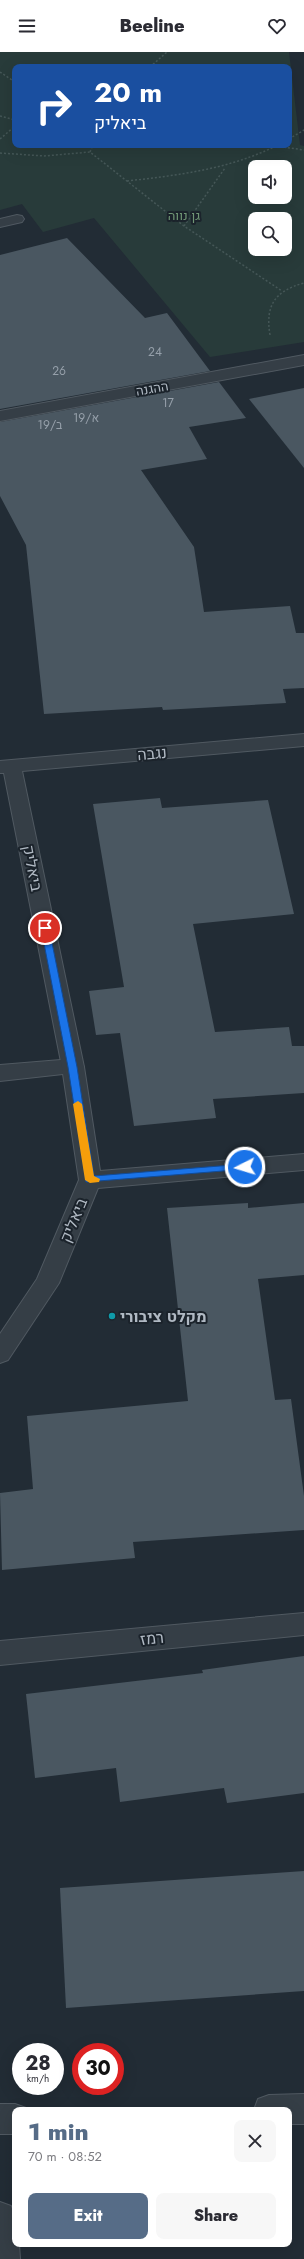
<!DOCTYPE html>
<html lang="en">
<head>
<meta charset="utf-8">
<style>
	:root { --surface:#fff; --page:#f7f7f7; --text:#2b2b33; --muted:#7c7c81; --accent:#566c87 }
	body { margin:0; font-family:Jost,Heebo,sans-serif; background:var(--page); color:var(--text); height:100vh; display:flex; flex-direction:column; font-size:15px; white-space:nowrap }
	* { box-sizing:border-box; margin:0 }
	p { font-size:13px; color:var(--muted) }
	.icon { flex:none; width:22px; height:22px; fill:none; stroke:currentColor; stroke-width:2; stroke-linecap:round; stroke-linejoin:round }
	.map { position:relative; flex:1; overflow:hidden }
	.drawer { position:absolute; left:12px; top:2055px; width:280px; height:140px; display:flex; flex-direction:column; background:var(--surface); border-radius:8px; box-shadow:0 4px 16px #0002 }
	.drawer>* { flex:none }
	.top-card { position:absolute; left:12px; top:12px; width:280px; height:84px; border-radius:8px; box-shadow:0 4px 16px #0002; background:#1a4fa0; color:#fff; overflow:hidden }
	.controls { position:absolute; left:248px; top:108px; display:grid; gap:8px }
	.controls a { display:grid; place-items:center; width:44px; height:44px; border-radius:8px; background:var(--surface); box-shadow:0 4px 16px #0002; font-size:20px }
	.speed { position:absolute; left:12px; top:1991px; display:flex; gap:8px; font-size:20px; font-weight:700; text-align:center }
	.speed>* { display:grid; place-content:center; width:52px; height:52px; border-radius:50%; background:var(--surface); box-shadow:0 4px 16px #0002; line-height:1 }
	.speed small { font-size:10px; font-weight:400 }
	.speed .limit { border:6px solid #d22; background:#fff; color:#111 }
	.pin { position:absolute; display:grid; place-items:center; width:34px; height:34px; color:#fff; margin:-17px; border:2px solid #fff; border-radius:50%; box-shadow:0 1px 4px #0007 }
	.me { position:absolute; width:44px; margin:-22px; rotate:265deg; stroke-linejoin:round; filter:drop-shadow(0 0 3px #0008) }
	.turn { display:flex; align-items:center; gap:14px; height:84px; padding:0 16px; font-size:18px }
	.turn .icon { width:52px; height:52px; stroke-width:2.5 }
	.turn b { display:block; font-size:28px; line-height:34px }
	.round { display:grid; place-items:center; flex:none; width:42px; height:42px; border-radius:8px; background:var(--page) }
	.summary { display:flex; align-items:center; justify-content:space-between; height:68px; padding:0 16px }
	h1 { font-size:24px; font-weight:800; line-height:30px; color:var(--accent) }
	.action { display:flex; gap:8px; margin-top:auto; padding:8px 16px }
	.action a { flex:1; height:46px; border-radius:8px; background:var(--accent); color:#fff; font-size:16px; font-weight:800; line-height:46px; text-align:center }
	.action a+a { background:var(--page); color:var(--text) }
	header { display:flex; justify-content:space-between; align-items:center; height:52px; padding:0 16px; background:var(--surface); font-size:18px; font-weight:800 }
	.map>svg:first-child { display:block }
</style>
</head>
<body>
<header><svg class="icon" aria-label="menu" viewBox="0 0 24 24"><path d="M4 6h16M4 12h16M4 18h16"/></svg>Beeline<svg class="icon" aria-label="heart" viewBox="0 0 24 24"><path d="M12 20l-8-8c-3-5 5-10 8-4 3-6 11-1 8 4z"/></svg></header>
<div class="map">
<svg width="304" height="2207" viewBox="0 0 304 2207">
	<rect width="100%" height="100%" fill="#222c35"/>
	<path fill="#283b3a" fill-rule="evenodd" d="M0 0H289L300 93 304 94V290L210 305 94 166 43 180 22 152 0 158ZM15 15H289V93H15ZM255 115H285V145H255ZM255 167H285V197H255Z"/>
	<g fill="#4a5761">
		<path d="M67 186 145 266 167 261 210 319 0 357V203Z"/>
		<path d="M219 330 246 366 189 375 207 407 141 418 194 495 204 560 290 554 296 581H304V636L283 637 286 651 163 658 162 655 44 662 26 493 0 444V370Z"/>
		<path d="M304 336V416L249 347Z"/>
		<path d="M160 746 162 756 268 748 294 862 193 872 215 980 289 975 292 994H304V1041L213 1047 216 1066 134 1074 120 981 96 983 89 939 124 935 93 752Z"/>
		<path d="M248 1151V1156L304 1151V1223L258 1227 275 1348 291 1347 304 1444V1478L133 1490 135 1506 2 1518 0 1441 33 1437 27 1364 188 1349 167 1156Z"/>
		<path d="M304 1604V1741L227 1751 224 1736 120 1750 116 1716 35 1726 26 1642 203 1621 202 1618Z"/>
		<path d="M304 1819V1939L66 1956 60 1836Z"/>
	</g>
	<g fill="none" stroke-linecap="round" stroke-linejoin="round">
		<defs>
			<g id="lane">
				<path d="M17 163 22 164 24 167 22 170 0 175V167Z"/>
				<path d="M73 1007 81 1010 84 1015 81 1020 0 1029V1013Z"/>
			</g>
			<g id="street">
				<path d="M304 303V313L0 369V359Z"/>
				<path d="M304 682V694L22 719 84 1015 100 1119 304 1102V1118L98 1136 59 1231 8 1308 0 1311V1282L37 1227 79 1128 62 1015 4 721H0V709Z"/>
				<path d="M304 1561V1583L0 1613V1589Z"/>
				<path d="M304 2042V2072H289V2058H254L258 2047 269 2043Z"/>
				<path d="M0 2052H15L26 2056V2058H15V2082H0Z"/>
				<path d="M0 2150 11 2154 15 2164V2192H19L20 2207H0Z"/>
			</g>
		</defs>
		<use href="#lane" stroke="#505961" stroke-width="2"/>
		<use href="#street" stroke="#505961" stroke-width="2"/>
		<g stroke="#455757" stroke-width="1.5" stroke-dasharray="2 2" stroke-linecap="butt">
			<path d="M150 15 167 0"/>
			<path d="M0 20 15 30"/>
			<path d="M0 64 15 68"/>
			<path d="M0 87 15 74"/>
			<path d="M289 87 304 78"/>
			<path d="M276 94 304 98"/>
			<path d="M90 100 93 93"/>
			<path d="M0 101 44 104 90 100 184 174 282 239"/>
			<path d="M127 129C180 123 230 117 278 93"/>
			<path d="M184 174 225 116"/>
			<path d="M270 283C265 253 275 239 304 231"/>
		</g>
		<use href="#lane" fill="#353e46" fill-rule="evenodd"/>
		<use href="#street" fill="#353e46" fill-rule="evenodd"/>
	</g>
	<path fill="#1a73e8" stroke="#114b97" d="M45 873 49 876 77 1015 94 1124 245 1112 248 1113V1117L86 1130 68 1015 41 876Z"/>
	<path fill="#f59e0b" d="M78 1049 82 1052 94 1124 100 1127 99 1130 90 1131 85 1128 73 1052Z"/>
	<circle fill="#0f9aa8" stroke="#1b232b" stroke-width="1.5" cx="112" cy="1264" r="4"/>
	<g text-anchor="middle" stroke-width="4" stroke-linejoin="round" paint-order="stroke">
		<g font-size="12" fill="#96a0aa">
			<text x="155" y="304">24</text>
			<text x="59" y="323">26</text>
			<text x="168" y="355">17</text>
			<text x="86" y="370">19/א</text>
			<text x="50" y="377">19/ב</text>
		</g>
		<g font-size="13" fill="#709675" stroke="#1b232b">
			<text x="184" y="168">גן נווה</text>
		</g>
		<g font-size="13" fill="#b0b9c3" stroke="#1b232b">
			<text transform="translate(152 336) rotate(-10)" y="5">ההגנה</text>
		</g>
		<g font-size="16" fill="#b0b9c3" stroke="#1b232b">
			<text transform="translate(152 701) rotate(-5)" y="6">נגבה</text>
			<text transform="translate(33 816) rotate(79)" y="6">ביאליק</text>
			<text transform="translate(73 1168) rotate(-67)" y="6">ביאליק</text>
			<text transform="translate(152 1586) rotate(-6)" y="6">רמז</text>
		</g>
		<g font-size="16" font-weight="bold" fill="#b0b9c3" stroke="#1b232b" text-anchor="start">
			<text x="120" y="1270">מקלט ציבורי</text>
		</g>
	</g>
</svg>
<div class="controls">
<a><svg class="icon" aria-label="sound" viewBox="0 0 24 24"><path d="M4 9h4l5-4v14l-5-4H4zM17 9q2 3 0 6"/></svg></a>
<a><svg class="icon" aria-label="search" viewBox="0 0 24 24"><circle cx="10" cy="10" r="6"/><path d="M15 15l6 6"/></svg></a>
</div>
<div class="speed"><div>28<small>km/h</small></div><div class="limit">30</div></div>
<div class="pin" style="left:45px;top:876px;background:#d93025"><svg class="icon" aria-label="arrive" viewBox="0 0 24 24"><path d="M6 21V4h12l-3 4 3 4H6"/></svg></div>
<svg class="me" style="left:245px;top:1115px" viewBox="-20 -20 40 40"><circle r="17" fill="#1a73e8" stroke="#fff" stroke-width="3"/><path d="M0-11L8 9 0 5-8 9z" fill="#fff"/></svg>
<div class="top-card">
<div class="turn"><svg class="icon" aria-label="right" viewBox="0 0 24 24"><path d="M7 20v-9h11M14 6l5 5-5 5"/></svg><div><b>20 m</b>ביאליק</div></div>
</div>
<section class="drawer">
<div class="summary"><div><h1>1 min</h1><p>70 m · 08:52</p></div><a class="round"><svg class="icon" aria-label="close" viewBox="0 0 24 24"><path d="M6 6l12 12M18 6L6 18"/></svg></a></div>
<div class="action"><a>Exit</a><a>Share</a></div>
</section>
</div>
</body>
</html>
